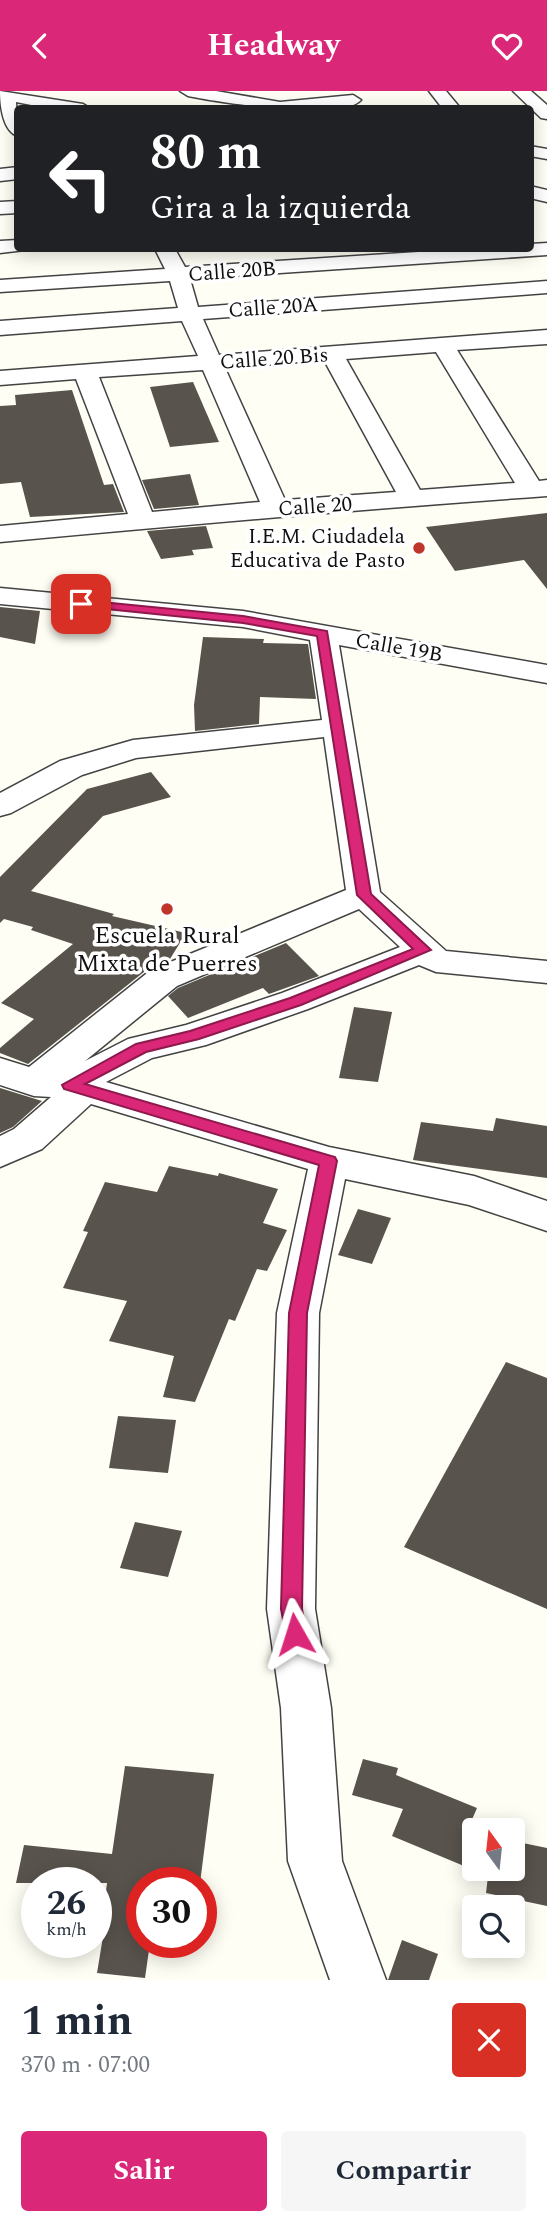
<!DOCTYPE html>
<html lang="es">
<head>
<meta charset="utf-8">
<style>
	:root { --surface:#fff; --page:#f6f6f7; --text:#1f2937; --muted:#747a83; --accent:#db2777 }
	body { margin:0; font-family:Spectral,serif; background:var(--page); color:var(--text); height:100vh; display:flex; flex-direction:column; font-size:26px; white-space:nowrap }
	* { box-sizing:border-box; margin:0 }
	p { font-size:23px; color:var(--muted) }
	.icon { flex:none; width:38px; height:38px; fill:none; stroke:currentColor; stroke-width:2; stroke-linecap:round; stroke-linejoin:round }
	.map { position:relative; height:1889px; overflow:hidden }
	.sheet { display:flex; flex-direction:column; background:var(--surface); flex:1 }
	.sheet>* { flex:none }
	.guide { position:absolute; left:14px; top:14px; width:520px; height:147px; border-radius:7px; box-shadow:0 4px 18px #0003; background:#202124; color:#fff; overflow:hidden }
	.needle { width:46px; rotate:345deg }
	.fabs { position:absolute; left:462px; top:1727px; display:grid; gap:14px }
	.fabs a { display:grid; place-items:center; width:63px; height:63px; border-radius:7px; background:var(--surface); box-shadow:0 4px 18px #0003; font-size:35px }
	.speed { position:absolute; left:21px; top:1776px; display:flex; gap:14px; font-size:35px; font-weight:700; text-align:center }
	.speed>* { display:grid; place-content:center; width:91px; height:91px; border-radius:50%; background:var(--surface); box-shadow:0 4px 18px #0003; line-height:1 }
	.speed small { font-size:18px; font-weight:400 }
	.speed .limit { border:10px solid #d22; background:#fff; color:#111 }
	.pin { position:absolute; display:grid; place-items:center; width:60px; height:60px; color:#fff; margin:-30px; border-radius:14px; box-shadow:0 4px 10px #0006 }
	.me { position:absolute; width:77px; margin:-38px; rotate:354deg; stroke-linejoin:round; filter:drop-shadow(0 0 5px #0008) }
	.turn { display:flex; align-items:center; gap:24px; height:147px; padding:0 21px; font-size:32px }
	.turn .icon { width:91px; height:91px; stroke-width:2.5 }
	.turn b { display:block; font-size:49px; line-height:60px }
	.round { display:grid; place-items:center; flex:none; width:74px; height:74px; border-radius:7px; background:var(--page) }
	.head { display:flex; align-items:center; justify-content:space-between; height:119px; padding:0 21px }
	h1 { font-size:42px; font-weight:700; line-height:52px }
	.button { display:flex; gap:14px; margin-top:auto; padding:14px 21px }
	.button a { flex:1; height:80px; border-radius:7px; background:var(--accent); color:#fff; font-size:28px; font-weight:700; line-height:80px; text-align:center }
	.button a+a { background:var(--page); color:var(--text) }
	header { display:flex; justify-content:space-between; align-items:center; height:91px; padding:0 21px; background:var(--accent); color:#fff; font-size:32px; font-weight:700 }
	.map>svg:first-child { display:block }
</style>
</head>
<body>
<header><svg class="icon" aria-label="back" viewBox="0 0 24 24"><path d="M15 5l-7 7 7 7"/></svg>Headway<svg class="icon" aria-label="heart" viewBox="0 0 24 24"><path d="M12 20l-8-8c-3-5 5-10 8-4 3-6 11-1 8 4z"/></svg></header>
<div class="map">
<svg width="547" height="1889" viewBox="0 0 547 1889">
	<rect width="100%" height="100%" fill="#fffef4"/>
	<g fill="#59534d">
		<path d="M193 291 219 351 170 356 150 296Z"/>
		<path d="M72 299 104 394 113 393 124 421 30 426 21 391 0 393V315L16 314 15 304Z"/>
		<path d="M190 383 199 414 154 418 142 389Z"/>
		<path d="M547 422V498L524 469 455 480 426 436Z"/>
		<path d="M206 435 213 457 192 459 194 464 161 468 147 440Z"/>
		<path d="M0 516 40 520 35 553 0 546Z"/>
		<path d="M203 546 264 548 263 552 308 553 316 608 260 606 259 633 195 640 194 614Z"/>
		<path d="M151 681 171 706 103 725 31 800 114 823 112 825 186 842 170 868 149 877 28 973 0 962V957L34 928 1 912 73 853 31 839 33 836 4 828 0 832V786L87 698Z"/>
		<path d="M286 852 319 885 269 903 263 897 188 927 168 905 178 897Z"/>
		<path d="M354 916 392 921 378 991 339 987Z"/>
		<path d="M0 997 42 1010 13 1036 0 1042Z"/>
		<path d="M496 1027 547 1035V1087L413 1069 421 1031 493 1040Z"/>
		<path d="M169 1075 218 1085 219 1082 278 1098 263 1132 287 1139 267 1180 257 1178 235 1230 229 1228 195 1311 163 1306 174 1265 109 1250 127 1210 63 1197 88 1141 83 1140 105 1091 157 1101Z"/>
		<path d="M358 1118 391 1127 372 1173 338 1164Z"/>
		<path d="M506 1271 547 1287V1518L404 1456Z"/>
		<path d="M118 1325 176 1329 168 1382 109 1377Z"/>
		<path d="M135 1431 182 1440 168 1486 120 1477Z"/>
		<path d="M363 1668 398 1677 396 1684 477 1717 467 1740 474 1741V1778H513V1750L547 1757V1815L486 1802 488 1785 392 1745 403 1718 352 1704Z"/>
		<path d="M125 1675 214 1683 200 1792H142V1852H150L145 1887 97 1882 109 1809 105 1808 107 1792H16L24 1754 112 1763Z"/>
		<path d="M402 1849 438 1863 429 1889H388Z"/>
	</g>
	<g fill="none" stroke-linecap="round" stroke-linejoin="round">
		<defs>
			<g id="minor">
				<path d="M0 0 83 13 91 18H52L16 11 18 45C3 41 0 14 0 0Z"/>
				<path d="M180 0H216L280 11 353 4 361 9C341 31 218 11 188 5Z"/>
				<path d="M429 0H446L461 18H443Z"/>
				<path d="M513 0H531L547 14V28L541 27Z"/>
				<path d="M530 55 547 58V68L530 65Z"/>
				<path d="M18 76V88L0 90V78Z"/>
				<path d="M530 95 547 99V111L530 107Z"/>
				<path d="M18 110V122L0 123V111Z"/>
				<path d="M18 149V158L25 159 0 162V150Z"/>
				<path d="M547 152V164L190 188 198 216 547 190V202L203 228 219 264 547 239V253L457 259 539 390 547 389V405C364 418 182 434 0 451V435L128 423 76 288 0 294V280L198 265 182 230 0 244V230L178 217 170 190 0 201V189L165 178 155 158H175L185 176 465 158H530V153ZM436 261 515 392 420 399 346 268ZM324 269 396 401 285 409 225 277ZM203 279 260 411 152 421 99 286Z"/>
				<path d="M0 497 243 520 547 574V592L339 554 380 801 446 860 547 870V892L436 881 419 874 308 918 206 954 152 967 106 991 329 1056 474 1085 547 1110V1140L469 1114 345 1088 319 1222 315 1518 331 1617 342 1770 386 1889H330L288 1770 281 1617 267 1518 277 1222 308 1078 91 1013 42 1058 0 1076V1045L14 1038 51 1006 34 1005 0 994V967L29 976 151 879 346 799 324 646 136 667 82 684 11 722 0 725V702L60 670 133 649 322 629 310 549 243 536 0 513ZM359 818 400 856 282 902 186 934 128 948 85 970 177 895Z"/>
			</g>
		</defs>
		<use href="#minor" stroke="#434343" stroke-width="3"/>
		<use href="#minor" fill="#fff" fill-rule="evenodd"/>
	</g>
	<path fill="#db2777" stroke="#8e194d" stroke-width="2" d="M81 509 243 525 327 540 371 803 431 859 301 914 199 948 146 961 85 993 335 1066 337 1070 307 1222 302 1518 306 1543 302 1550 295 1552 287 1550 281 1518 289 1222 319 1074 64 998 62 994 136 953 190 940 290 907 413 858 357 804 317 545 243 532 77 515 75 513Z"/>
	<g fill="#bf352a" stroke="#fff" stroke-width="2.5">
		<circle cx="419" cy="457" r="7"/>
		<circle cx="167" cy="818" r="7"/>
	</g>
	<g text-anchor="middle" stroke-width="7" stroke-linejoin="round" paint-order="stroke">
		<g font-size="21" fill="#101010" stroke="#fff">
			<text transform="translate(232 180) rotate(-4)" y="7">Calle 20B</text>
			<text transform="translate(273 216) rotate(-4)" y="7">Calle 20A</text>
			<text transform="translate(274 267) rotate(-4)" y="7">Calle 20 Bis</text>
			<text transform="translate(315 415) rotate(-4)" y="7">Calle 20</text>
			<text transform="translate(399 556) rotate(10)" y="7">Calle 19B</text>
		</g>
		<g font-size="21" fill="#101010" stroke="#fff" text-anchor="end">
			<text x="405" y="452">I.E.M. Ciudadela<tspan x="405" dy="24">Educativa de Pasto</tspan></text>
		</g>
		<g font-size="24" fill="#101010" stroke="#fff">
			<text x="167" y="852">Escuela Rural<tspan x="167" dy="28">Mixta de Puerres</tspan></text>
		</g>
	</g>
</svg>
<div class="fabs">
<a><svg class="needle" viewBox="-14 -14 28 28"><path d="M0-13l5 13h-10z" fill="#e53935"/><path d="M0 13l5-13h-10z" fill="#747a83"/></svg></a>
<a><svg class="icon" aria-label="search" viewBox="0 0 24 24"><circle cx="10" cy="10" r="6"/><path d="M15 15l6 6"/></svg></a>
</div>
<div class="speed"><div>26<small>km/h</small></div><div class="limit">30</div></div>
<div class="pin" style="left:81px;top:513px;background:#d93025"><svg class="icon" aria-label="arrive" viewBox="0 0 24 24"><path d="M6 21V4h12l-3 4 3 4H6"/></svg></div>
<svg class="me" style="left:295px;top:1543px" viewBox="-20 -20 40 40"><path d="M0-17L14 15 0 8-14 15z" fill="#db2777" stroke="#fff" stroke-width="4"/></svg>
<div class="guide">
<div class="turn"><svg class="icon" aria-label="left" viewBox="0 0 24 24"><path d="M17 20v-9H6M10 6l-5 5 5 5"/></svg><div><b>80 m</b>Gira a la izquierda</div></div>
</div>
</div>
<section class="sheet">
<div class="head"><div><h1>1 min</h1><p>370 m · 07:00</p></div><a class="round" style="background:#d93025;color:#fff"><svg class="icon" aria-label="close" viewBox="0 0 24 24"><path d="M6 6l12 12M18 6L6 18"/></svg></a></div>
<div class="button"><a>Salir</a><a>Compartir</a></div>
</section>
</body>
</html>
